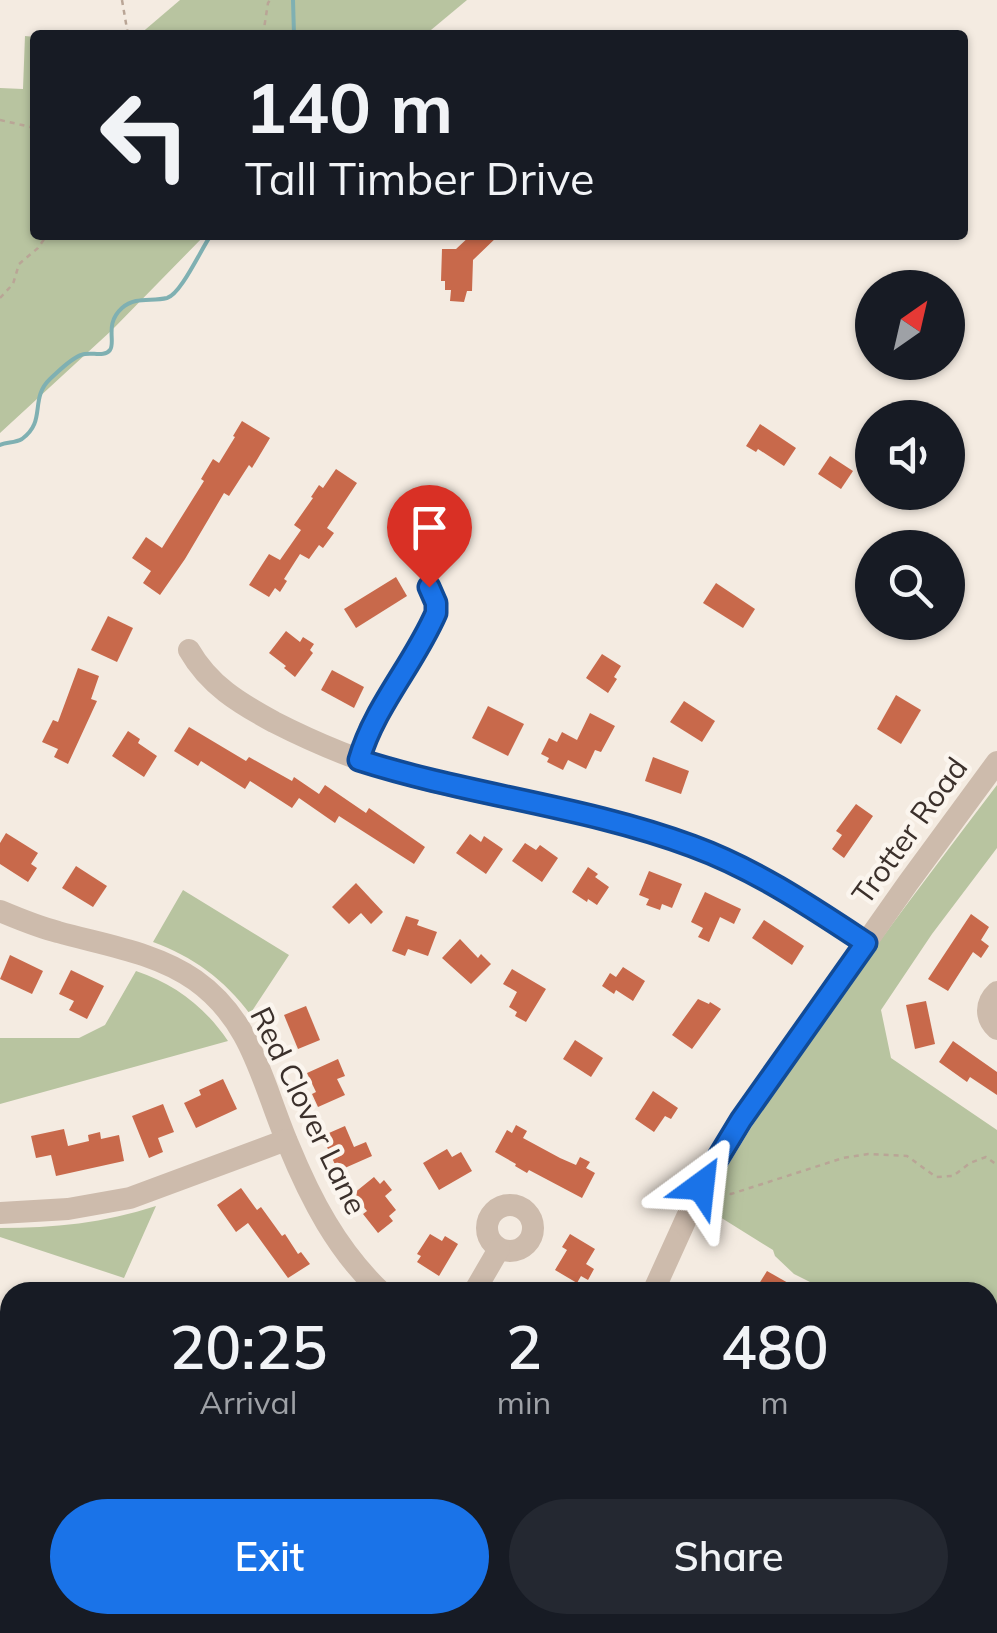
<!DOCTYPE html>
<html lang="en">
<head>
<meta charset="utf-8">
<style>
	:root { --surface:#171b24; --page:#242831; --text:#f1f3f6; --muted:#9ea1a6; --accent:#1a73e8 }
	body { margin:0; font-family:Mulish,sans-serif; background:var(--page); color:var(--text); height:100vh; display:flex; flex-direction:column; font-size:38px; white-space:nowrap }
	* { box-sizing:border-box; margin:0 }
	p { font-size:32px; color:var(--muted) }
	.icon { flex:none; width:55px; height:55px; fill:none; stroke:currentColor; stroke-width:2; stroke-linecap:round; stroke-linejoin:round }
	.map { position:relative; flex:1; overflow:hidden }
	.sheet { position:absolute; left:0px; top:1282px; width:998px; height:352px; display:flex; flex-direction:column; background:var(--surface); border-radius:30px 30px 0 0; box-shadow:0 2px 8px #0004 }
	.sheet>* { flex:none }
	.hud { position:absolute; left:30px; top:30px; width:938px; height:210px; border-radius:10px; box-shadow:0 2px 8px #0004; background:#171b24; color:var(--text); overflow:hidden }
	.needle { width:65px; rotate:34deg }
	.controls { position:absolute; left:855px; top:270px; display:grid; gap:20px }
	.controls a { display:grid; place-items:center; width:110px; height:110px; border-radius:50%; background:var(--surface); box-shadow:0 2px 8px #0004; font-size:50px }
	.pin { position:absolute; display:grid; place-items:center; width:85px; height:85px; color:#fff; margin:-102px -42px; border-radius:50% 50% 50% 0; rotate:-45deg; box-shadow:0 0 10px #0007 }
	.pin .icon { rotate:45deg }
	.me { position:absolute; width:110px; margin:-55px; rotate:30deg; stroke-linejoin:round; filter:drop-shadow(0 0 8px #0008) }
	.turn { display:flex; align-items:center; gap:35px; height:210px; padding:0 50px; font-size:45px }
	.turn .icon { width:130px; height:130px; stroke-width:2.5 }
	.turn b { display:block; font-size:70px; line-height:85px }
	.eta { display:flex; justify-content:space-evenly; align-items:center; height:170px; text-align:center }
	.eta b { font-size:60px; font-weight:600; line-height:70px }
	.action { display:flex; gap:20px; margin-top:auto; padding:20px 50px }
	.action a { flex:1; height:115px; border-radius:60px; background:var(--accent); color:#fff; font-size:40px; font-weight:600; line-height:115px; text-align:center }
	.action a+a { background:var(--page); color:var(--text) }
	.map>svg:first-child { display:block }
</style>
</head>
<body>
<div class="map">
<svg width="997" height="1633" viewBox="0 0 997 1633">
	<rect width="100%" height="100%" fill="#f4ebe1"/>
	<g fill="#b8c4a0">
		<path d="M180 0H467L425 35H139Z"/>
		<path d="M25 36 35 37V235H205L112 330 0 433V88L23 89Z"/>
		<path d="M997 785V848L932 934 881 1010 891 1058 997 1130V1385L988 1379V1292H844L816 1285 794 1274 775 1256 773 1250 704 1207C787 1059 895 920 997 785Z"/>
		<path d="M183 890 289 955 250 1014C225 980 192 956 153 942Z"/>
		<path d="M136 971C175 984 205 1007 228 1041L0 1104V1038H79L105 1025Z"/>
		<path d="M156 1206 124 1278 0 1237V1228C53 1228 105 1223 156 1206Z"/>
		<path d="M988 1613 997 1621V1633H873L855 1625H988Z"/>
	</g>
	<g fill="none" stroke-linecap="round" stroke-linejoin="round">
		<g stroke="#7fb0b2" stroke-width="4">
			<path d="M293 0 294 35"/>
			<path d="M0 445C7 442 15 443 22 439 47 421 29 399 50 379 59 371 70 359 81 355 90 351 104 358 110 350 116 342 104 324 122 308 136 296 151 302 167 298 181 294 201 249 211 235"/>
		</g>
	</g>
	<g fill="#c8694b">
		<path d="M471 235H499L473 260 472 291H467L464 302 450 301 451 290H445V281H441L442 249H456Z"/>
		<path d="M242 421 270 438 252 468 249 465 229 496 224 493 185 559 160 595 143 583 151 571 132 558 146 537 162 548 204 481 201 479 213 459 219 463 235 437 233 436Z"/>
		<path d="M760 424 796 448 784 466 758 449 756 452 746 446Z"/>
		<path d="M830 456 853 471 841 489 818 474Z"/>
		<path d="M336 469 357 483 327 528 334 533 323 548 319 545 309 559 300 554 284 579 287 581 280 592 275 588 269 597 249 585 269 554 280 560 301 530 294 525 313 498 311 497 319 485 323 488Z"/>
		<path d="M396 577 407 596 356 628 344 609Z"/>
		<path d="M716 583 755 609 743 628 703 603Z"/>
		<path d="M108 616 133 628 117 662 91 650Z"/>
		<path d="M286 631 300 642 303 637 314 644 310 650 313 653 295 677 284 668 286 666 269 653Z"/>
		<path d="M602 654 621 666 614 677 617 679 608 693 586 678Z"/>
		<path d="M78 668 99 676 91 699 97 701 68 764 54 757 58 749 42 742 53 720 58 722Z"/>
		<path d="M332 670 364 687 354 708 321 690Z"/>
		<path d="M896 695 921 710 901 744 877 729Z"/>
		<path d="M684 701 715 721 702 742 670 722Z"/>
		<path d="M488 706 524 724 508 756 472 738Z"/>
		<path d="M590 713 615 726 601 752 595 750 586 769 568 760 563 770 547 762 549 758 541 754 549 738 557 742 562 732 577 740Z"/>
		<path d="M189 727 246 761 249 757 292 781 294 777 319 794 325 785 366 813 369 808 425 847 414 864 339 816 335 823 299 798 292 808 250 781 245 789 201 761 198 766 174 751Z"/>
		<path d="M128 731 140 739 138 743 157 756 144 777 112 756Z"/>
		<path d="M653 757 689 771 681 794 645 781Z"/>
		<path d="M856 804 873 816 844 858 832 849 842 835 836 831Z"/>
		<path d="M6 833 38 853 31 864 37 868 28 882 0 864V843Z"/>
		<path d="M470 834 481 842 484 836 503 849 486 874 456 853Z"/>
		<path d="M525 843 536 850 540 845 558 858 542 882 512 861Z"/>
		<path d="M76 866 107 886 93 907 62 888Z"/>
		<path d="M588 867 598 874 595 877 609 887 597 905 588 899 587 902 572 892Z"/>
		<path d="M649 871 682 884 672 908 662 904 660 910 646 905 649 899 639 895Z"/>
		<path d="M356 883 383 912 371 924 361 913 349 924 332 907Z"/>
		<path d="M705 892 741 909 734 924 720 917 709 942 698 937 703 928 691 922Z"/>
		<path d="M971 914 989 927 981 940 989 946 981 958 973 952 948 991 928 979Z"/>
		<path d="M406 916 419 920 417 925 437 932 428 956 408 949 405 956 392 951Z"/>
		<path d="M764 920 804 946 792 965 752 938Z"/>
		<path d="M460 939 478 958 481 954 491 964 471 984 442 958Z"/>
		<path d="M10 955 43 971 32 994 0 979Z"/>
		<path d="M623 967 645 981 633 1001 616 990 614 994 602 986 610 973 616 977Z"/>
		<path d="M512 969 546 989 526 1022 515 1016 517 1012 509 1007 517 992 503 984Z"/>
		<path d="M71 970 104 986 87 1019 69 1010 74 1001 59 994Z"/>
		<path d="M698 999 709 1004 710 1002 721 1009 692 1049 672 1035Z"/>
		<path d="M926 1001 935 1044 915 1049 906 1005Z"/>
		<path d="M306 1006 320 1040 298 1049 284 1015Z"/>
		<path d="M575 1040 603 1058 591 1077 563 1059Z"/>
		<path d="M953 1041 997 1072V1095L970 1077 967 1082 939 1062Z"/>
		<path d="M338 1059 345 1076 337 1079 345 1095 318 1107 312 1094 316 1092 307 1073Z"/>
		<path d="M223 1079 237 1109 196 1128 184 1103 201 1095 199 1090Z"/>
		<path d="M653 1091 678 1108 671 1119 665 1116 654 1132 635 1119Z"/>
		<path d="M163 1104 174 1132 158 1138 163 1152 149 1158 132 1116Z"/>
		<path d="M516 1125 527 1131 523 1138 560 1158 576 1165 580 1157 590 1162 586 1168 595 1173 582 1198 529 1170 527 1173 515 1166 516 1164 495 1152 507 1130 512 1133Z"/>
		<path d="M345 1126 354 1147 366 1142 372 1156 338 1171 322 1136Z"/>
		<path d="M64 1129 68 1146 89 1141 88 1135 100 1132 101 1139 119 1135 124 1161 56 1176 51 1155 36 1158 31 1136Z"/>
		<path d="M447 1149 452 1157 461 1152 472 1171 439 1190 423 1163Z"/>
		<path d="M374 1177 380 1184 384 1180 392 1190 385 1196 396 1210 389 1216 393 1221 378 1233 363 1214 367 1211 353 1194Z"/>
		<path d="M241 1188 257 1210 261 1207 282 1236 285 1234 298 1254 301 1252 310 1264 288 1278 248 1223 236 1232 217 1205Z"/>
		<path d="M430 1234 442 1241 445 1236 458 1244 439 1276 417 1262 421 1256 417 1254Z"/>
		<path d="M570 1234 595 1249 586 1264 594 1269 588 1280 581 1276 577 1283 555 1270 567 1250 562 1247Z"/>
		<path d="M767 1271 804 1292H754Z"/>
	</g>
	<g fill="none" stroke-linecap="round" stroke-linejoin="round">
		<g stroke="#b9a596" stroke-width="2.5" stroke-dasharray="5 5" stroke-linecap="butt">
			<path d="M122 0 128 35"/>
			<path d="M263 35 268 3 270 0"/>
			<path d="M0 120 35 128"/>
			<path d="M0 298 13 284 19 264 38 248 47 235"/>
			<path d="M720 1191 731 1194 843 1158 868 1154 907 1156 936 1177 953 1176 970 1163 986 1157 997 1165"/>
		</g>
		<g stroke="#cdbbac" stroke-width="22">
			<path d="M189 650C209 685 239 703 274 722 321 746 371 766 422 779 513 802 606 813 694 847 756 870 811 907 866 943"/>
			<path d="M359 760 370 727 422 643 436 613 437 603 429 587"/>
			<path d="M0 911C19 919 38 927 58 932 104 945 155 952 195 980 253 1021 262 1083 288 1144 311 1200 337 1250 381 1292"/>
			<path d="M997 992C985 1003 985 1018 997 1029"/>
			<circle cx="510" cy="1228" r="23"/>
			<path d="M0 1213 68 1209 130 1198 286 1140"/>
			<path d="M474 1292 499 1249"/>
			<path d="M653 1292 701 1186 741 1120 908 883 997 762"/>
			<path d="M643 1625 646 1633"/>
			<path d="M488 1633 493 1625"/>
		</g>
	</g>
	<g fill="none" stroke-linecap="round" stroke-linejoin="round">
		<defs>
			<path id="route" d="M429 587 436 603V613C414 664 374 707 359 760 468 795 584 806 692 846 755 869 810 906 866 943L741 1120 701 1186"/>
		</defs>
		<use href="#route" stroke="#114b97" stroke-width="25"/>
		<use href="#route" stroke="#1a73e8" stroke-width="18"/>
	</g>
	<g text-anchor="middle" stroke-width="9" stroke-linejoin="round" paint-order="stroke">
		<g font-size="30" fill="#3b302b" stroke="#fbf5ee">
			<text transform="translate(910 831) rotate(-54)" y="10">Trotter Road</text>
			<text transform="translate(308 1111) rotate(64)" y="10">Red Clover Lane</text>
		</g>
	</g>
</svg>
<div class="controls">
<a><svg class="needle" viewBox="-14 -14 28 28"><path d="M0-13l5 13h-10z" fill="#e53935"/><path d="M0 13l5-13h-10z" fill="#9ea1a6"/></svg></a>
<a><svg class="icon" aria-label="sound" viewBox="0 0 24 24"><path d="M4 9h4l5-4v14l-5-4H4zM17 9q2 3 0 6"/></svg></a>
<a><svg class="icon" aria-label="search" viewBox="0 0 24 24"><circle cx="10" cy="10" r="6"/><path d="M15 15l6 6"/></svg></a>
</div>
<div class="pin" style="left:429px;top:587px;background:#d93025"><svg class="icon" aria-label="arrive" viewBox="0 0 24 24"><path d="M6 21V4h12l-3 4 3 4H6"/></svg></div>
<svg class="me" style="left:701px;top:1186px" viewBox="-20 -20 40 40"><path d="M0-17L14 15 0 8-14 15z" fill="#1a73e8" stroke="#fff" stroke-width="4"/></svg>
<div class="hud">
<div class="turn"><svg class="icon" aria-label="left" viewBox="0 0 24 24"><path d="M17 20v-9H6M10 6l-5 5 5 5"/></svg><div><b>140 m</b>Tall Timber Drive</div></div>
</div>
<section class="sheet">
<div class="eta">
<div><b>20:25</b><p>Arrival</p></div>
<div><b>2</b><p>min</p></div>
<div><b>480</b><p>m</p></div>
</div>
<div class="action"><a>Exit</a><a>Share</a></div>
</section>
</div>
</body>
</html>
